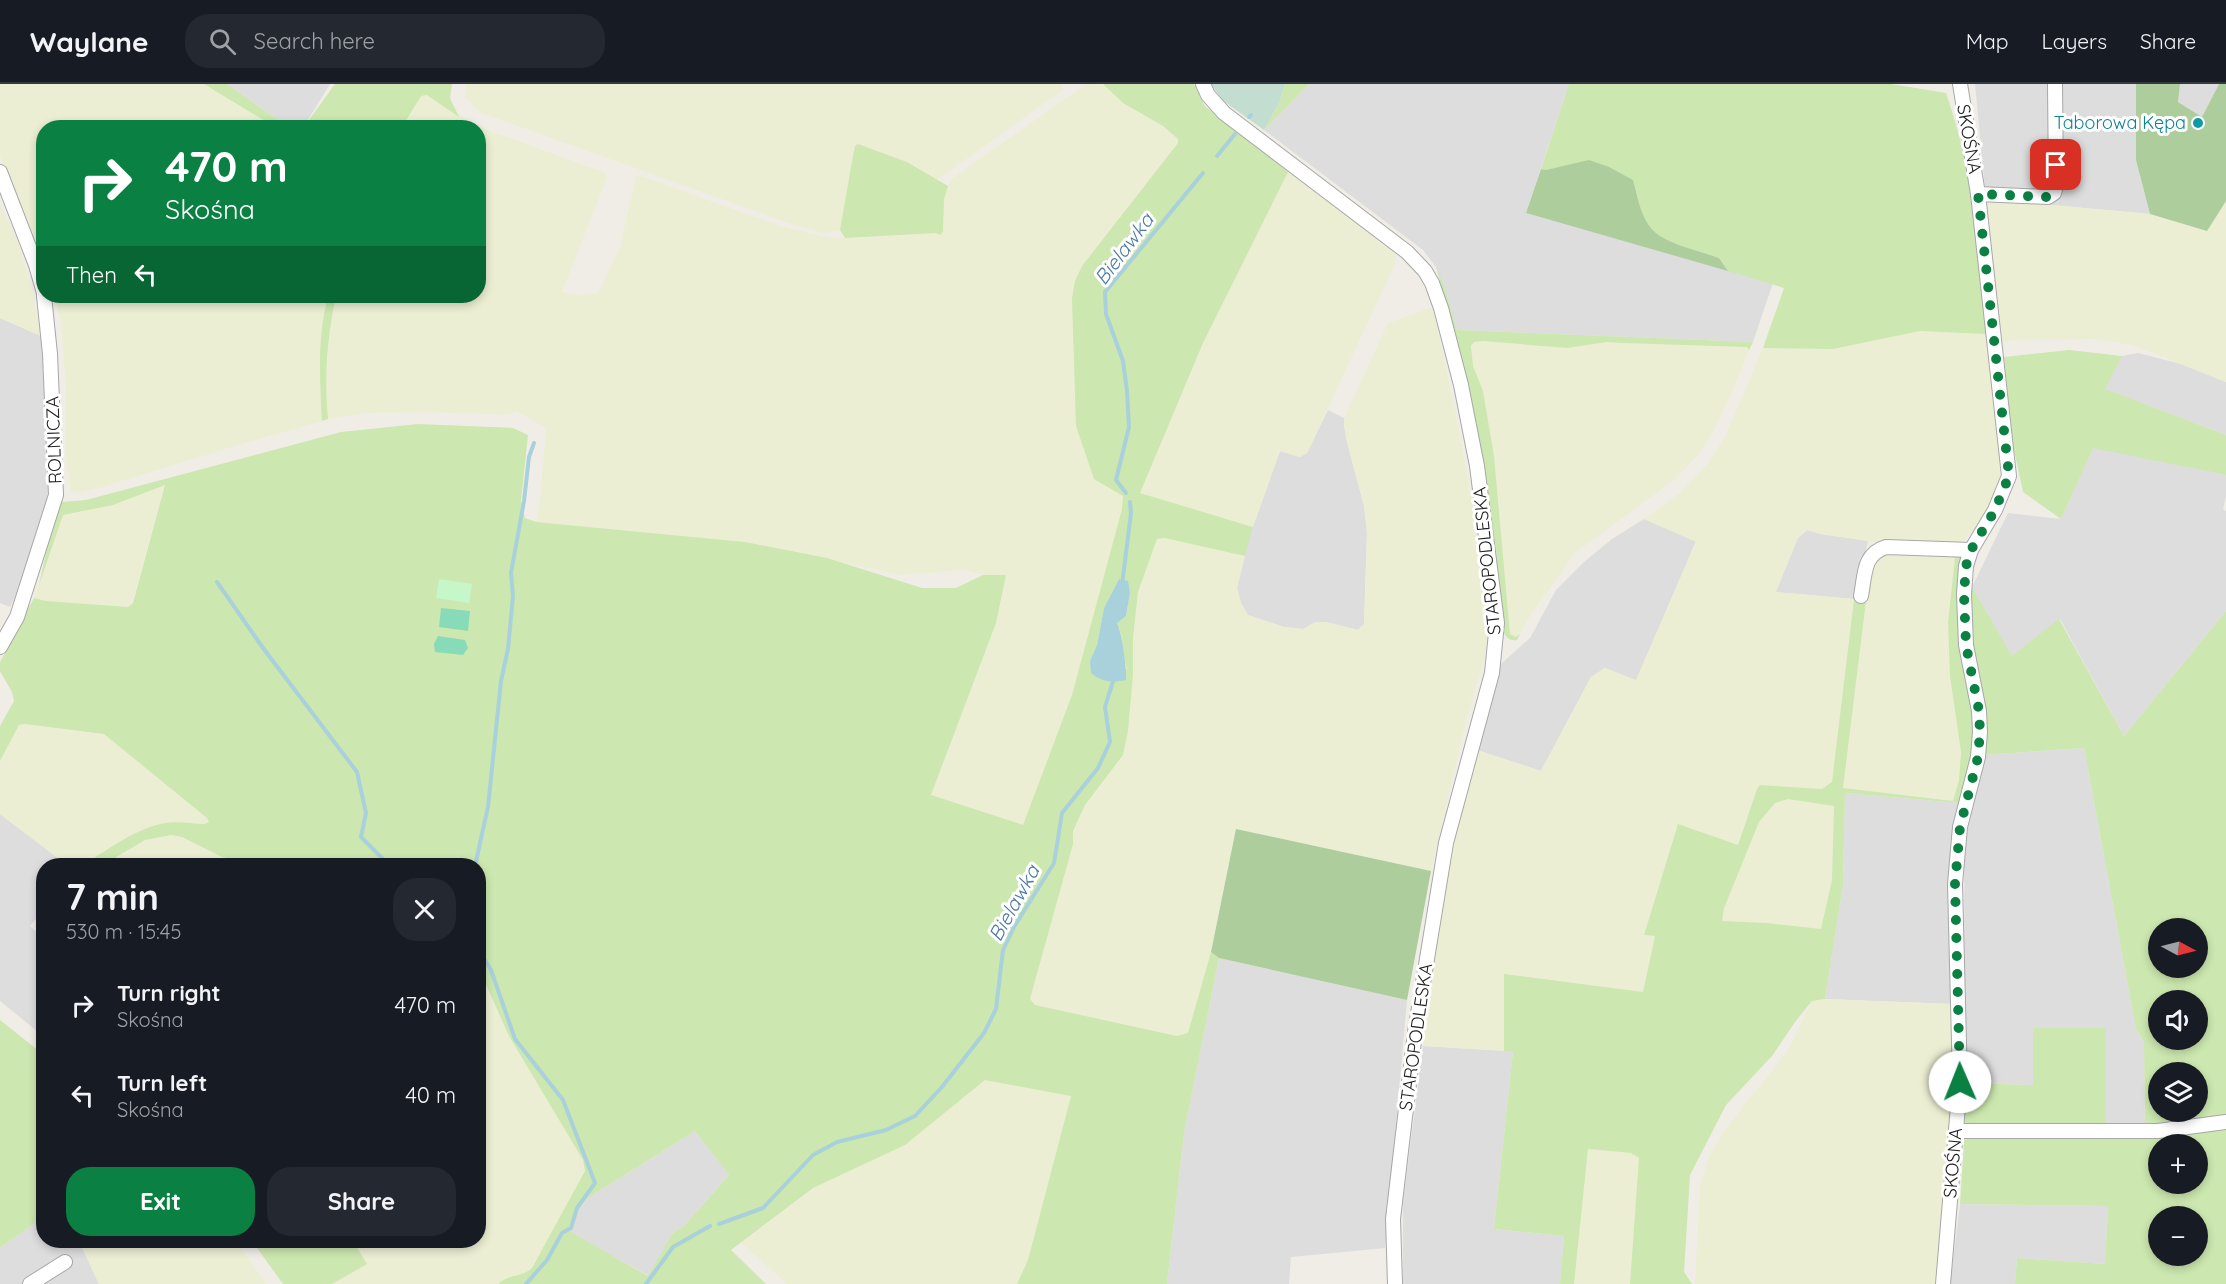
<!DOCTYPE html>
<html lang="en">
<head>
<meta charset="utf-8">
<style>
	:root { --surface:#171b24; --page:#242831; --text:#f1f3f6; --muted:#9ea1a6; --line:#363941; --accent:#0b8043 }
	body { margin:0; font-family:Quicksand,sans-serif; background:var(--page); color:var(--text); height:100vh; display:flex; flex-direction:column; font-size:22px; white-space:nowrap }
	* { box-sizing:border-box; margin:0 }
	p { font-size:20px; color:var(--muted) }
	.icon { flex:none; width:33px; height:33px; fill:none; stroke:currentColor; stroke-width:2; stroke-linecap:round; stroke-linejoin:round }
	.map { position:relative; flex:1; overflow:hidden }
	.panel { position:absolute; left:36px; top:774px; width:450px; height:390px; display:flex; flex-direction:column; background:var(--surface); border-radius:24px; box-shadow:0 3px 9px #0003 }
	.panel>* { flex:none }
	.top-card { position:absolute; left:36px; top:36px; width:450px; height:183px; border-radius:24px; box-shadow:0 3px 9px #0003; background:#0b8043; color:#fff; overflow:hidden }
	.needle { width:39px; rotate:97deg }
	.controls { position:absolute; left:2148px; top:834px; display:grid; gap:12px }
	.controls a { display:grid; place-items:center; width:60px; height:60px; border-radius:50%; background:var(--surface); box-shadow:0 3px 9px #0003; font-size:30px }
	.pin { position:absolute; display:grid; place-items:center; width:51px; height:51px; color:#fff; margin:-26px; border-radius:12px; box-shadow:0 3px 9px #0006 }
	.me { position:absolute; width:66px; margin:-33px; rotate:359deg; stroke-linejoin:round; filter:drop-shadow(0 0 4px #0008) }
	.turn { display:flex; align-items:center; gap:21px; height:126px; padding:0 30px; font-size:27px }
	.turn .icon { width:78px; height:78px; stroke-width:2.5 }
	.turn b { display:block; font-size:42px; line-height:51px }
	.then { display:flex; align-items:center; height:57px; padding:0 30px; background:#0003; gap:12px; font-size:22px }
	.round { display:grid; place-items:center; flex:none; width:63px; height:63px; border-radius:24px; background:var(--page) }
	.head { display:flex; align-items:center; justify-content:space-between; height:102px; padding:0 30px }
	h1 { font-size:36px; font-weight:700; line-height:45px }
	.primary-button { display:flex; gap:12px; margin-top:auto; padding:12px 30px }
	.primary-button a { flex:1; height:69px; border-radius:24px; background:var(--accent); color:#fff; font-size:24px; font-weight:700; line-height:69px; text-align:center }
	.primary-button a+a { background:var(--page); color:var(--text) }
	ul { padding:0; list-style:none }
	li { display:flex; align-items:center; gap:18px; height:90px; padding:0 30px }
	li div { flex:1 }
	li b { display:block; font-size:22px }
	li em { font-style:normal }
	header { display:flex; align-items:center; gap:36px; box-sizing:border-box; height:84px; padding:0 30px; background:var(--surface); border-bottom:2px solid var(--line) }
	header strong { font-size:28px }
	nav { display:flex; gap:33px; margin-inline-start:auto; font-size:21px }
	.search { width:420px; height:54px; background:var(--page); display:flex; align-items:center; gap:15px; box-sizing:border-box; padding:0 21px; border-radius:24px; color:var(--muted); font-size:22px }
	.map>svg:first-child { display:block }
</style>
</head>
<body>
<header>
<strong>Waylane</strong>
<div class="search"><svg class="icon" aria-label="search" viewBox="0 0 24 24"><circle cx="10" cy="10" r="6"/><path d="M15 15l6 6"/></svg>Search here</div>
<nav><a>Map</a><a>Layers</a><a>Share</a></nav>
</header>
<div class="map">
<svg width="2226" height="1200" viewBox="0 0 2226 1200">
	<rect width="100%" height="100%" fill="#f0ede7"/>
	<g fill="#dedddd">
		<path d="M227 0H330L303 44 288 43Z"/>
		<path d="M1309 0H1569L1526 129 1773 199 1753 258 1457 246 1445 204 1436 183 1423 166 1264 46Z"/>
		<path d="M1975 0H2136V76L2150 130 1986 115Z"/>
		<path d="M2180 0H2219L2202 33 2178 18Z"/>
		<path d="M0 234 41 252 44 290 48 407 45 424 23 497 10 523 0 519Z"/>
		<path d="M2138 269 2181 280 2226 298V351L2104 305 2122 272Z"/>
		<path d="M1328 326 1344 334V341L1347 358 1364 422 1367 449 1364 540 1358 546 1326 538H1316L1303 545 1284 543 1248 531 1241 519 1237 504 1249 453 1280 367 1300 373 1307 369Z"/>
		<path d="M2093 363 2226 391V412L2223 425 2226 427V527L2124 652 2060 535 2012 573 1972 503 2008 429 2061 435Z"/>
		<path d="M1644 435 1696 457 1636 597 1605 584 1591 593 1541 687 1477 666 1501 580 1530 554 1556 506 1584 478 1612 455Z"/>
		<path d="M1807 446 1821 450 1868 457 1854 515 1775 508 1798 454Z"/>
		<path d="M2084 664 2136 945 2144 958 2145 1043 2106 1046V944L2033 1001 1965 999 1964 766 1982 671Z"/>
		<path d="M1845 709 1959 719 1952 920 1825 915 1843 801Z"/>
		<path d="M0 730 67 781 44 782 43 826 30 842 43 854V952L0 917Z"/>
		<path d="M1219 874 1407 916 1385 1164 1291 1173 1289 1200H1167L1184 1049Z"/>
		<path d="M1423 962 1513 967 1494 1145 1564 1152 1560 1200H1403V1118Z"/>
		<path d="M695 1047 729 1091 684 1142 672 1150 649 1192 567 1147 586 1115Z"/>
		<path d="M1960 1120 2108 1122 2105 1180 2017 1174 2015 1200H1950Z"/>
		<path d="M43 1133 44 1156 79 1157 99 1200H0V1164Z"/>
	</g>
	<g fill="#eceed3">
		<path d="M0 0H204L231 15 275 43 44 44 43 173 0 72Z"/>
		<path d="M466 0H1061L1063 6 937 96 907 78 855 62 840 146 824 149 791 140 479 28 465 13Z"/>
		<path d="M1086 0H1103L1123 19 1163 42 1178 55V59L1082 182 1075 197 1072 214 1094 395 1123 412 1122 425 1072 611 1023 741 931 712 996 539 1006 491H983L963 486 902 491 745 458 536 438 540 417 546 344 516 327 508 331 426 328 368 329 328 335 325 306 330 239 336 212H478V44L402 43 421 12 427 11 477 42 606 89 607 94 562 208 583 211 598 209 620 163 636 92H641L780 142 827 153 853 154 936 149 940 151 943 148 944 115 948 102 953 94Z"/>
		<path d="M1288 88 1392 167 1396 172 1395 180 1307 369 1300 373 1280 367 1253 443 1140 409 1203 259Z"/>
		<path d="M1986 115 2150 130 2206 147 2226 117V298L2133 261 2095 255 1999 257Z"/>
		<path d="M0 120 18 158 34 215 41 252 0 234Z"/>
		<path d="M54 212H328L324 227 320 295 322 337 242 360 99 404 80 408H71L66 376V307L61 238Z"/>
		<path d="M1430 224 1434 229 1458 339 1476 441 1486 533 1487 557 1485 573 1468 629 1431 787 1236 745 1211 868 1188 949 1177 952 1035 921 1030 915 1073 760V747L1085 721 1123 671 1128 647 1133 591V554L1138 508 1157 455 1165 453 1245 472 1237 504 1241 519 1248 531 1284 543 1303 545 1316 538H1326L1358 546 1364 540 1367 449 1364 422 1347 358 1344 341V334L1388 239Z"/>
		<path d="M1920 247 1986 250 2001 375 2000 392 1995 410 1973 447 1962 458H1877L1821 450 1807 446 1798 454 1776 508 1854 515 1832 698 1822 705 1760 701 1757 705 1738 761 1678 741 1644 849 1655 852 1643 908 1505 890 1504 967 1423 962 1445 792 1477 666 1541 687 1591 593 1605 584 1636 596 1696 458 1644 435 1680 409 1709 378 1726 351 1763 264 1833 265Z"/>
		<path d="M1483 257 1567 264 1607 258 1747 263 1749 266 1734 304 1712 350 1696 373 1677 394 1575 469 1528 535 1520 550 1516 553 1510 550 1509 543 1494 372 1483 308 1473 282 1471 262 1474 258Z"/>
		<path d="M165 400 132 519 128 523 46 517 34 514 63 431 78 429Z"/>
		<path d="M1890 471 1948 472 1955 474 1948 538 1950 592 1961 668 1959 696 1953 717 1843 705 1868 501 1874 479 1881 472Z"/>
		<path d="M25 640 104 650 108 652 207 734 209 738 204 740 167 739 117 759 84 781H67L0 730V677L19 641Z"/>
		<path d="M1788 715 1834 722 1832 796 1821 845 1767 839 1722 837 1724 824 1759 738 1775 719Z"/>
		<path d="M171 751 182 753 222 773 260 781 103 782 145 756Z"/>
		<path d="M479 885 509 952 583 1076 585 1087 532 1184 525 1190 503 1195 498 1200H332L366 1180 353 1157 478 1156Z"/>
		<path d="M1825 915 1952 920 1954 997 1935 1200H1695L1700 1101 1710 1070 1726 1044 1787 968 1812 917Z"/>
		<path d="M985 996 1071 1011 1028 1176 1017 1200H787L741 1159 813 1104 905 1061Z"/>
		<path d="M1588 1065 1631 1069 1639 1074 1630 1200H1574Z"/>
		<path d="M79 1157H235L267 1200H99Z"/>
	</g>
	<g fill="#cce7af" fill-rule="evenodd">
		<path d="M204 0H227L288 43H275Z"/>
		<path d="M335 0H452L450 14 459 33 427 11 421 12 402 43H304Z"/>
		<path d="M1103 0H1194L1205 22 1288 88 1203 259 1140 409 1253 443 1245 472 1165 454 1157 455 1138 508 1133 554V591L1128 647 1123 671 1085 721 1073 747V760L1030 915 1035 921 1177 952 1188 949 1211 868 1219 874 1184 1049 1167 1200H1017L1028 1176 1071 1012 985 996 905 1061 813 1104 731 1166 766 1200H498C508 1190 521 1194 532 1184L585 1087 583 1076 509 952 479 885 478 782 260 781 222 773 182 753 171 751 145 756 103 781H84C108 765 136 744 166 739 178 737 192 740 204 740L209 738 207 734 104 650 25 640 19 641 0 677V642L14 617 12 608 0 587V578L34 514 46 517 128 523 133 519 165 401 113 421 63 431 39 501 56 422 62 418 86 416 341 348 418 340 513 344 528 351 521 417 525 434 536 438 745 458 827 474 922 504H956L983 491H1006L996 539 931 711 1023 741 1072 611 1122 425 1123 412 1094 395 1076 342 1072 214 1075 197 1082 182 1178 59V55L1163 42 1123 19ZM1119 495 1130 509 1126 532 1117 539C1124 553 1122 569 1127 585L1090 577 1097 561 1104 524ZM695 1047 729 1091 684 1142 672 1150 648 1192 567 1146 586 1115Z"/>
		<path d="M1285 0H1309L1264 46 1280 17Z"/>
		<path d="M1569 0H1891L1946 9C1973 87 1982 168 1986 250L1920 247 1833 265 1763 264 1784 204 1728 187 1719 174C1699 166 1660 160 1648 140 1640 128 1637 110 1633 96L1565 82 1546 86 1541 85Z"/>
		<path d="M858 60 907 78 948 102 944 115 943 148 940 151 936 149 845 154 840 146 853 72 855 62Z"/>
		<path d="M1436 182 1445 204 1457 246 1753 258 1749 266 1747 263 1623 259 1607 258 1567 264 1483 257 1474 258 1471 262 1473 282 1483 307 1494 372 1510 550 1516 553 1520 550 1517 556C1510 557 1507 554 1504 549L1496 467 1475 336Z"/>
		<path d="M328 212H336C327 252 324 294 328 335L322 337C320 295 317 253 328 212Z"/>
		<path d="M2069 266 2122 272 2105 305 2226 351V391L2093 364 2061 435 2023 408 2012 356 2004 273Z"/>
		<path d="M1948 472H1963L1975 650 1972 671 1959 719 1845 709 1843 801 1825 915 1812 917 1795 938 1772 972 1726 1021 1690 1091 1684 1188 1692 1200H1630L1639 1074 1631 1069 1588 1065 1574 1200H1560L1564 1152 1494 1145 1513 967H1504V890L1643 908 1655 852 1644 851 1678 740 1738 761 1757 705 1760 701 1822 705 1832 698 1854 515 1866 517 1843 704 1953 717 1959 696 1961 668 1950 592 1948 538 1955 474ZM1788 715 1834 722 1832 796 1821 845 1767 839 1722 837 1724 824 1759 738 1775 719Z"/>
		<path d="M1972 503 2012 572 2059 535 2124 652 2226 527V1200H2015L2017 1174 2105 1180 2108 1122 1960 1120 1965 1043V999L2033 1001V944H2106V1045L2145 1042 2144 958 2136 945 2084 664 1982 671 1970 555 1968 508ZM2158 844H2198V884H2158ZM2158 916H2198V956H2158ZM2158 988H2198V1028H2158ZM2158 1060H2198V1100H2158ZM2158 1132H2198V1172H2158Z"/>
		<path d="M0 936 44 971 43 1133 0 1164Z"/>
		<path d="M252 1157H353L367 1180 332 1200H283Z"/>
	</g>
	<g fill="#adcd9d">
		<path d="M2136 0H2180L2178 18 2202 33 2219 0H2226V117L2207 147 2150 130 2136 76Z"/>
		<path d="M1589 76 1609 83 1633 96C1637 110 1640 128 1648 140 1660 160 1699 166 1719 174L1728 187 1526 129 1541 85 1546 86Z"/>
		<path d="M1236 745 1431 787 1407 916 1219 874 1211 868Z"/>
	</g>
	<path fill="#c4ddd1" d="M1211 0H1285L1280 17 1264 46 1222 16Z"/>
	<path fill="#c6f7c9" d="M439 495 472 500 469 519 436 514Z"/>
	<g fill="#88dbb9">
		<path d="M441 524 470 527 468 547 439 543Z"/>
		<path d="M438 552 465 556 468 564 463 571 435 568 434 560Z"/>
	</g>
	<path fill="#a9d1db" d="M1119 495 1128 497 1130 509 1126 532 1117 539C1122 549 1127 585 1126 596 1112 599 1102 598 1091 589L1090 577 1097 561 1104 524Z"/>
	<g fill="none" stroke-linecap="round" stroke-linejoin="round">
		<g stroke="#a9d1db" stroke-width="4">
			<path d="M1249 33 1251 31"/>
			<path d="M1217 72 1235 50"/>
			<path d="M1126 409 1116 396 1129 343 1127 307 1123 277 1106 230 1105 208 1203 89"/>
			<path d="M217 498 263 564 357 688 366 729 361 753 390 782"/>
			<path d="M1122 501 1131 429 1130 418"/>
			<path d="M475 782 488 723 501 597 508 565 513 512 511 489 524 417 529 373 534 359"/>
			<path d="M478 847V863"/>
			<path d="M478 865 491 886 515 955 563 1016 595 1099 577 1124 571 1144 562 1149 547 1176 526 1200"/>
			<path d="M719 1140 763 1124 813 1071 837 1058 886 1046 915 1032 942 1003 984 949 996 925 1003 866 1014 843 1054 779 1062 729 1098 684 1110 658 1105 623 1114 594"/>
			<path d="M646 1200 673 1163 710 1142"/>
		</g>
		<defs>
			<g id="street">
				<path d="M1203 0 1208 11 1224 29 1407 168 1425 187 1432 199 1441 224 1461 301 1477 382 1497 539 1492 589 1446 759 1415 948 1393 1135 1395 1200"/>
				<path d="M0 88 36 181 44 209"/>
				<path d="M1978 110 2048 113 2054 109 2056 102 2055 0"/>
				<path d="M1861 512C1865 491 1863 470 1886 463L1971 466"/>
				<path d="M0 563 17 533 56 411 50 270 44 212"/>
				<path d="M1956 1047H2158L2226 1038"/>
				<path d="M30 1200 65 1178"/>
				<path d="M1943 1200 1960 998 1955 800 1960 743 1978 673 1980 648 1979 627 1966 561 1964 510 1966 482 1971 466 1995 426 2009 392 1978 110 1960 0"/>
			</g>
		</defs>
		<use href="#street" stroke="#a7a7a7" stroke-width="16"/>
		<use href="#street" stroke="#fff" stroke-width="14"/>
	</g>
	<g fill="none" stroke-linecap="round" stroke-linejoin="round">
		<path stroke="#0b8043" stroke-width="10" stroke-dasharray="0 18" d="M1960 998 1955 800 1960 743 1978 673 1980 648 1979 627 1966 561 1964 510 1966 482 1971 466 1995 426 2009 392 1978 110 2048 113C2059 106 2056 93 2056 81"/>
	</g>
	<circle fill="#0f9aa8" stroke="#fff" stroke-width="2" cx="2198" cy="39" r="6"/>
	<g text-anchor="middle" stroke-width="6" stroke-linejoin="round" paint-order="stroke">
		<g font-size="18" fill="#0d838f" stroke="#fff" text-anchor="end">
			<text x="2186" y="45">Taborowa Kępa</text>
		</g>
		<g font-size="18" fill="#202020" stroke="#fff">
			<text transform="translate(1969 55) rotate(80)" y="6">SKOŚNA</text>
			<text transform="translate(54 356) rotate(-92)" y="6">ROLNICZA</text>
			<text transform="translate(1487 477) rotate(-96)" y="6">STAROPODLESKA</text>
			<text transform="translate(1416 953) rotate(-82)" y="6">STAROPODLESKA</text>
			<text transform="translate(1953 1079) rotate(-85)" y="6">SKOŚNA</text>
		</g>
		<g font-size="20" font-style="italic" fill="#4d7aa4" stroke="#fff">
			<text transform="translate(1124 165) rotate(-53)" y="7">Bielawka</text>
			<text transform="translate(1014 819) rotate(-61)" y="7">Bielawka</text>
		</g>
	</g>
</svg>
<div class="controls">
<a><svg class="needle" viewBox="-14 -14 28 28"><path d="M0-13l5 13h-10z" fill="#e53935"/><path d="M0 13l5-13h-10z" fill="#9ea1a6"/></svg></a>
<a><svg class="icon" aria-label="sound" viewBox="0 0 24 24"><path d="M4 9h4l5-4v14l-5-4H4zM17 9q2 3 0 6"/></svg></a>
<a><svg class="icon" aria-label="layers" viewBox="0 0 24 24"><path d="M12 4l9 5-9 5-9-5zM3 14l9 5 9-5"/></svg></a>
<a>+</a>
<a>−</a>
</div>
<div class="pin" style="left:2056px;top:81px;background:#d93025"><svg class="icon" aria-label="arrive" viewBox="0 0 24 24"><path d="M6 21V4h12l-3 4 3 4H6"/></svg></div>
<svg class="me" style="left:1960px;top:998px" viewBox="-20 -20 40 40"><circle r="19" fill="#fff"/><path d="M0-13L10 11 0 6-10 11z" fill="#0b8043"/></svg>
<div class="top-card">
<div class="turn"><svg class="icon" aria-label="right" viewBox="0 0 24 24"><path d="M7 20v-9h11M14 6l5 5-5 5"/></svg><div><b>470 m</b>Skośna</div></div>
<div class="then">Then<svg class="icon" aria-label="left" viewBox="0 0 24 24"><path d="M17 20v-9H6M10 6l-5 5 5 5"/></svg></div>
</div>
<section class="panel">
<div class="head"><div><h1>7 min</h1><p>530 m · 15:45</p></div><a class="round"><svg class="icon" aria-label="close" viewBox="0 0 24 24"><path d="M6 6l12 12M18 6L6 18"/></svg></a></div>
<ul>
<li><svg class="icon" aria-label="right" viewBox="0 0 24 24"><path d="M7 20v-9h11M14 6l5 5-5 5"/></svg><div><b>Turn right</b><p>Skośna</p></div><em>470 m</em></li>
<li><svg class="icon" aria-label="left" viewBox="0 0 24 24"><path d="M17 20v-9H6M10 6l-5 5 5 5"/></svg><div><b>Turn left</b><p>Skośna</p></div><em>40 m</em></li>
</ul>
<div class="primary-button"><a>Exit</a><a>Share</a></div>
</section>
</div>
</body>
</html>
